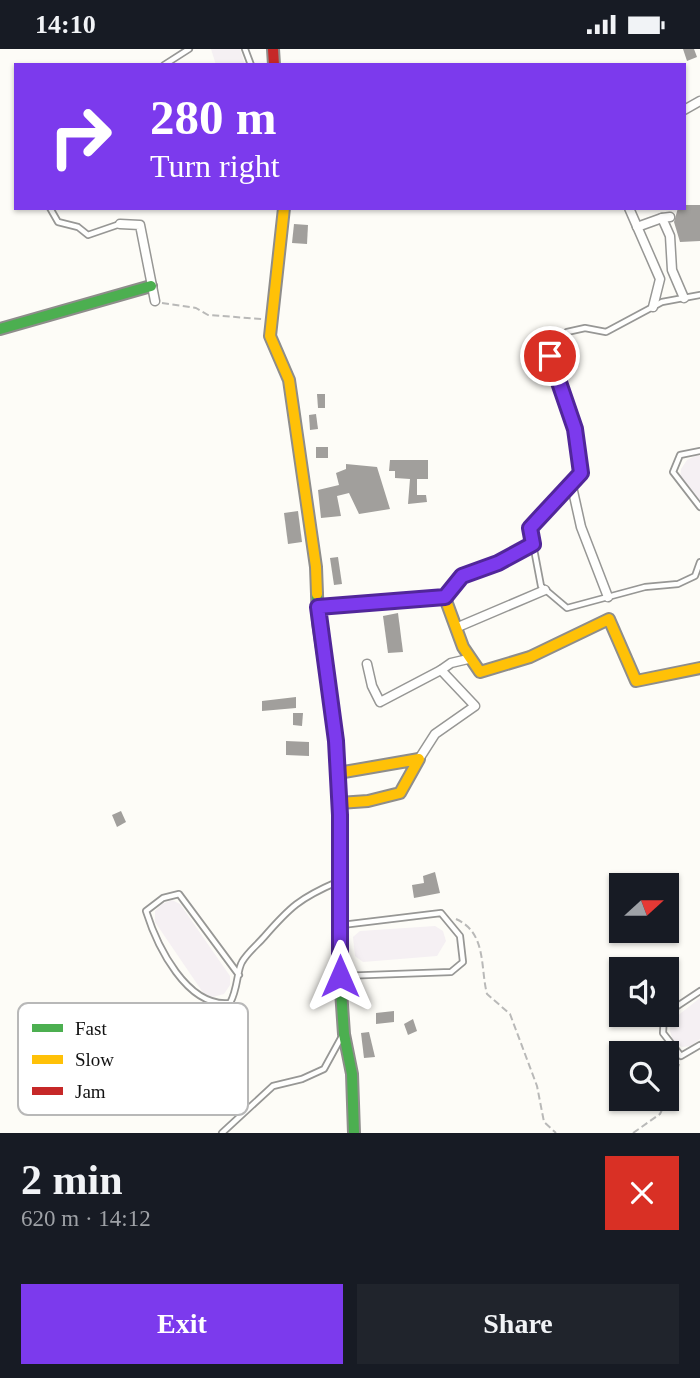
<!DOCTYPE html>
<html lang="en">
<head>
<meta charset="utf-8">
<style>
	:root { --surface:#171b24; --page:#20242c; --text:#f1f3f6; --muted:#9ea1a6; --accent:#7c3aed }
	body { margin:0; font-family:Georgia,serif; background:var(--page); color:var(--text); height:100vh; display:flex; flex-direction:column; font-size:26px; white-space:nowrap }
	* { box-sizing:border-box; margin:0 }
	p { font-size:23px; color:var(--muted) }
	.icon { flex:none; width:38px; height:38px; fill:none; stroke:currentColor; stroke-width:2; stroke-linecap:round; stroke-linejoin:round }
	.map { position:relative; height:1084px; overflow:hidden }
	.details { display:flex; flex-direction:column; background:var(--surface); flex:1 }
	.details>* { flex:none }
	.top-card { position:absolute; left:14px; top:14px; width:672px; height:147px; border-radius:0px; box-shadow:0 2px 5px #0004; background:#7c3aed; color:#fff; overflow:hidden }
	.needle { width:46px; rotate:69deg }
	.buttons { position:absolute; left:609px; top:824px; display:grid; gap:14px }
	.buttons a { display:grid; place-items:center; width:70px; height:70px; border-radius:0px; background:var(--surface); box-shadow:0 2px 5px #0004; font-size:35px }
	.pin { position:absolute; display:grid; place-items:center; width:60px; height:60px; color:#fff; margin:-30px; border:4px solid #fff; border-radius:50%; box-shadow:0 2px 7px #0007 }
	.me { position:absolute; width:77px; margin:-38px; rotate:0deg; stroke-linejoin:round; filter:drop-shadow(0 0 5px #0008) }
	.turn { display:flex; align-items:center; gap:24px; height:147px; padding:0 21px; font-size:32px }
	.turn .icon { width:91px; height:91px; stroke-width:2.5 }
	.turn b { display:block; font-size:49px; line-height:60px }
	.round { display:grid; place-items:center; flex:none; width:74px; height:74px; border-radius:0px; background:var(--page) }
	.summary { display:flex; align-items:center; justify-content:space-between; height:119px; padding:0 21px }
	h1 { font-size:42px; font-weight:600; line-height:52px }
	.button { display:flex; gap:14px; margin-top:auto; padding:14px 21px }
	.button a { flex:1; height:80px; border-radius:0px; background:var(--accent); color:#fff; font-size:28px; font-weight:600; line-height:80px; text-align:center }
	.button a+a { background:var(--page); color:var(--text) }
	.status { display:flex; justify-content:space-between; align-items:center; height:49px; padding:0 35px; background:var(--surface); direction:ltr }
	.status svg { height:19px; fill:currentColor }
	.map>svg:first-child { display:block }
</style>
</head>
<body>
<div class="status"><b>14:10</b><svg viewBox="0 0 49 12"><path d="M0 12V9h3v3zM5 12V6h3v6zM10 12V3h3v9zM15 12V0h3v12zM26 1h20v11H26zM47 4h2v5h-2z"/></svg></div>
<div class="map">
<svg width="700" height="1084" viewBox="0 0 700 1084">
	<rect width="100%" height="100%" fill="#fdfcf7"/>
	<g fill="#f5f0f3">
		<path d="M211 0H240L245 16H216Z"/>
		<path d="M697 406 700 407V454L680 430 681 420 687 411Z"/>
		<path d="M172 851 180 855 230 927V936L224 945 213 948 204 945 155 873V862L162 855Z"/>
		<path d="M435 877 443 882 446 892 437 907 363 913 355 907 353 888 360 882Z"/>
		<path d="M700 949V990L691 997 682 998 673 992 670 982 671 972Z"/>
	</g>
	<g fill="#a19f9c">
		<path d="M683 0H694L697 8 687 12Z"/>
		<path d="M684 156H700V192L680 193 674 173 678 159H684Z"/>
		<path d="M294 175 308 176 307 195 292 194Z"/>
		<path d="M317 345H325V359H318Z"/>
		<path d="M316 365 318 380 310 381 309 366Z"/>
		<rect x="316" y="398" width="12" height="11"/>
		<path d="M390 411H428V430H417V446H426L427 453 408 455 410 430 395 429V422H389Z"/>
		<path d="M346 415 377 418 390 460 359 465 349 444 337 447 341 467 321 469 318 441 339 436 336 424 346 420Z"/>
		<path d="M298 462 302 493 288 495 284 464Z"/>
		<path d="M338 508 342 535 334 536 330 509Z"/>
		<path d="M398 564 403 603 388 604 383 567Z"/>
		<path d="M296 648V659L262 662V652Z"/>
		<path d="M293 664H303L302 677 293 676Z"/>
		<path d="M286 692 309 693V707L286 706Z"/>
		<path d="M121 762 126 773 117 778 112 766Z"/>
		<path d="M435 823 440 844 414 849 412 836 424 834 423 827Z"/>
		<path d="M394 962V973L376 975V964Z"/>
		<path d="M413 970 417 982 408 986 404 975Z"/>
		<path d="M369 983 375 1008 364 1009 361 984Z"/>
	</g>
	<g fill="none" stroke-linecap="round" stroke-linejoin="round">
		<defs>
			<g id="lane">
				<path d="M245 0 251 16"/>
				<path d="M164 16 189 0"/>
				<path d="M50 159 58 173 78 178 88 186 120 175"/>
				<path d="M700 246 662 253 606 283 585 279 567 283 550 307 575 380 581 424 530 479 541 537 567 559 645 538 678 535 695 527 700 513"/>
				<path d="M700 402 680 406 673 423 700 458"/>
				<path d="M239 926 179 845 163 849 146 862C157 897 187 959 230 954 238 940 237 921 242 913 247 904 257 896 264 888 290 858 300 849 337 833"/>
				<path d="M341 927 451 923 463 913 460 887 441 864 342 876"/>
				<path d="M667 964 700 942"/>
				<path d="M664 966 663 984 681 1007 700 996"/>
				<path d="M222 1084 273 1037 302 1030 324 1020 341 989"/>
			</g>
			<g id="street">
				<path d="M684 61 700 52"/>
				<path d="M629 159 660 230 653 258"/>
				<path d="M670 168 662 169 670 187 672 221 684 249"/>
				<path d="M120 175 140 176 155 252"/>
				<path d="M637 178 662 169"/>
				<path d="M571 433 581 478 608 548"/>
				<path d="M445 549 462 527 498 514 532 494"/>
				<path d="M458 578 545 541"/>
				<path d="M367 615 372 637 380 653 441 621 475 657 435 685 419 710"/>
				<path d="M441 621 451 614 468 610"/>
			</g>
			<g id="fast">
				<path d="M0 280 151 237"/>
				<path d="M317 545 318 573 336 692 340 766V927L344 985 352 1025 354 1084"/>
			</g>
			<g id="slow">
				<path d="M284 159 270 287 289 331 316 518 317 545"/>
				<path d="M318 558 445 549 463 598 480 623 530 608 609 570 636 632 700 619"/>
				<path d="M338 724 419 710 400 744 368 752 339 754"/>
			</g>
			<path id="jam" d="M273 0 274 16"/>
		</defs>
		<use href="#lane" stroke="#979795" stroke-width="8"/>
		<use href="#street" stroke="#979795" stroke-width="11"/>
		<use href="#fast" stroke="#8e8d8b" stroke-width="14"/>
		<use href="#slow" stroke="#8e8d8b" stroke-width="14"/>
		<use href="#jam" stroke="#8e8d8b" stroke-width="14"/>
		<g stroke="#b9b9b8" stroke-width="2" stroke-dasharray="7 3.5" stroke-linecap="butt">
			<path d="M162 254 196 259 208 266 262 270"/>
			<path d="M456 870C487 884 480 918 487 945L510 965 537 1037 544 1073 556 1084"/>
			<path d="M667 1049 679 1015"/>
			<path d="M633 1084 660 1065 667 1050"/>
		</g>
		<use href="#lane" stroke="#fffffe" stroke-width="4.5"/>
		<use href="#street" stroke="#fffffe" stroke-width="8"/>
		<use href="#fast" stroke="#4caf50" stroke-width="10"/>
		<use href="#slow" stroke="#ffc107" stroke-width="10"/>
		<use href="#jam" stroke="#c62828" stroke-width="10"/>
	</g>
	<g fill="none" stroke-linecap="round" stroke-linejoin="round">
		<defs>
			<path id="route" d="M340 927V766L336 692 318 558 445 548 462 527 498 514 533 495 530 479 581 424 575 380 550 307"/>
		</defs>
		<use href="#route" stroke="#51269a" stroke-width="18"/>
		<use href="#route" stroke="#7c3aed" stroke-width="12"/>
	</g>
	<rect x="18" y="954" width="230" height="112" rx="10" fill="#fff" stroke="#b8b8b8" stroke-width="2"/>
	<rect x="32" y="975" width="31" height="8" fill="#4caf50"/>
	<rect x="32" y="1006" width="31" height="9" fill="#ffc107"/>
	<rect x="32" y="1038" width="31" height="8" fill="#c62828"/>
	<g font-size="19" fill="#111">
		<text x="75" y="986">Fast</text>
		<text x="75" y="1017">Slow</text>
		<text x="75" y="1049">Jam</text>
	</g>
</svg>
<div class="buttons">
<a><svg class="needle" viewBox="-14 -14 28 28"><path d="M0-13l5 13h-10z" fill="#e53935"/><path d="M0 13l5-13h-10z" fill="#9ea1a6"/></svg></a>
<a><svg class="icon" aria-label="sound" viewBox="0 0 24 24"><path d="M4 9h4l5-4v14l-5-4H4zM17 9q2 3 0 6"/></svg></a>
<a><svg class="icon" aria-label="search" viewBox="0 0 24 24"><circle cx="10" cy="10" r="6"/><path d="M15 15l6 6"/></svg></a>
</div>
<div class="pin" style="left:550px;top:307px;background:#d93025"><svg class="icon" aria-label="arrive" viewBox="0 0 24 24"><path d="M6 21V4h12l-3 4 3 4H6"/></svg></div>
<svg class="me" style="left:340px;top:927px" viewBox="-20 -20 40 40"><path d="M0-17L14 15 0 8-14 15z" fill="#7c3aed" stroke="#fff" stroke-width="4"/></svg>
<div class="top-card">
<div class="turn"><svg class="icon" aria-label="right" viewBox="0 0 24 24"><path d="M7 20v-9h11M14 6l5 5-5 5"/></svg><div><b>280 m</b>Turn right</div></div>
</div>
</div>
<section class="details">
<div class="summary"><div><h1>2 min</h1><p>620 m · 14:12</p></div><a class="round" style="background:#d93025;color:#fff"><svg class="icon" aria-label="close" viewBox="0 0 24 24"><path d="M6 6l12 12M18 6L6 18"/></svg></a></div>
<div class="button"><a>Exit</a><a>Share</a></div>
</section>
</body>
</html>
